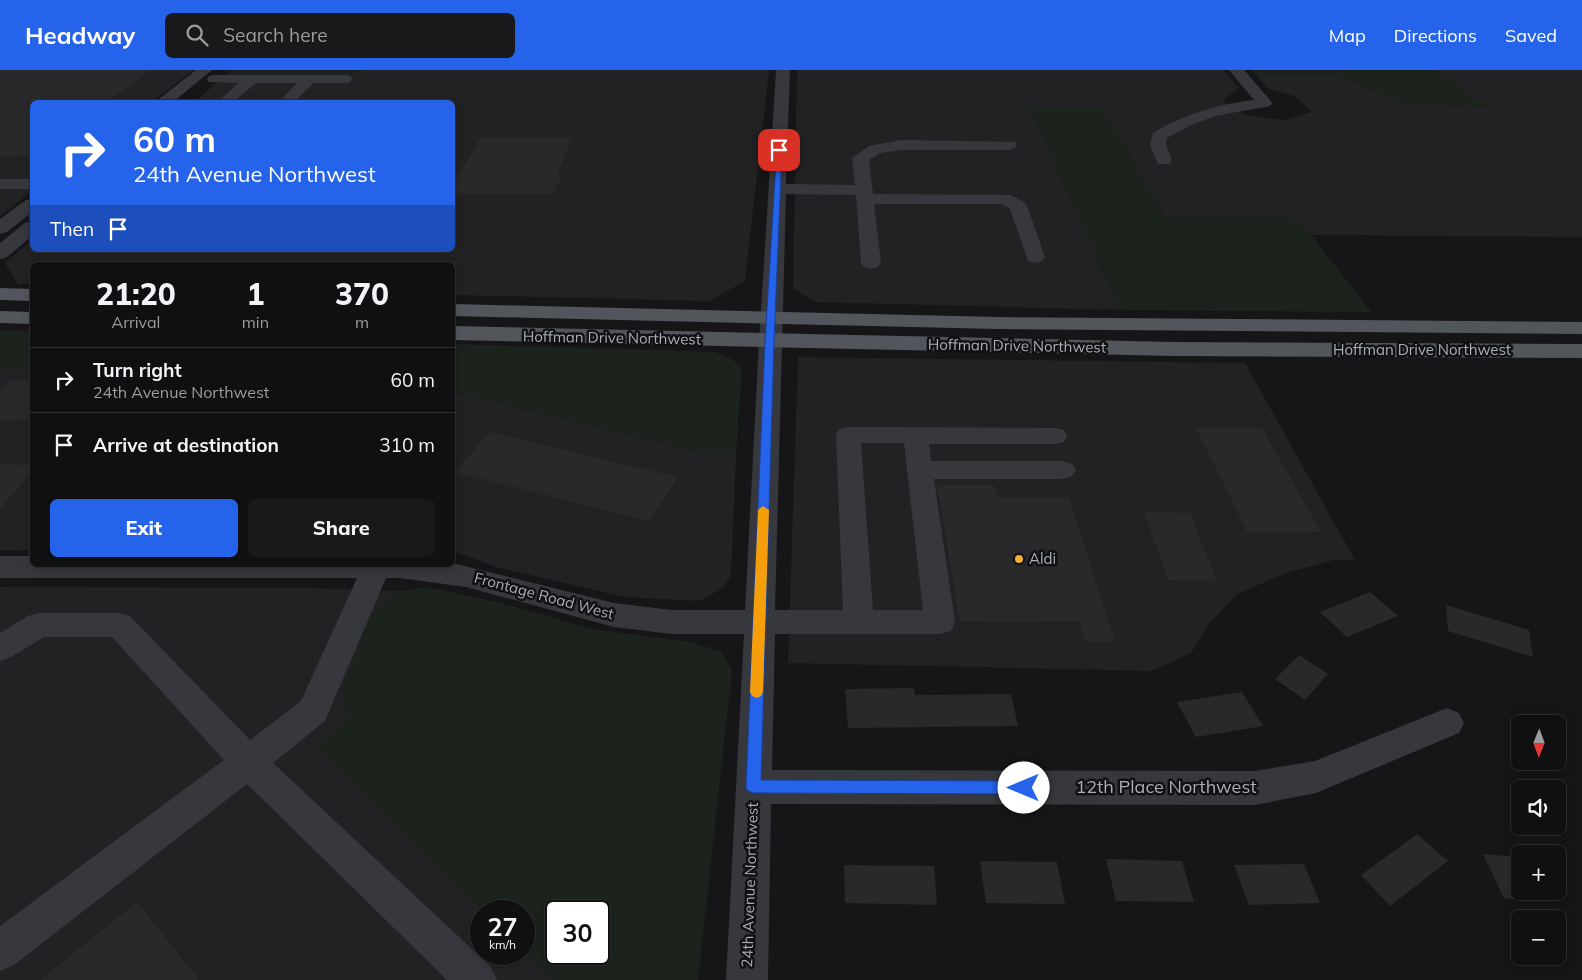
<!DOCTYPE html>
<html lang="en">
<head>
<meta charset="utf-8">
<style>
	:root { --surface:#101012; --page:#19191b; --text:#f1f3f6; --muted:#9c9d9f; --line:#303032; --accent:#2563eb }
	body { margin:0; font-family:Mulish,sans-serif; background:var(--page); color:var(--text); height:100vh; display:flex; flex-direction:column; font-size:19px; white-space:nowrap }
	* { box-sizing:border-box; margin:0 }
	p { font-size:16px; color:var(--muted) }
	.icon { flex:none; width:28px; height:28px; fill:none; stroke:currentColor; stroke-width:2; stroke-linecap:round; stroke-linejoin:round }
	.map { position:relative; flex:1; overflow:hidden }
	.details { position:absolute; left:30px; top:192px; width:425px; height:305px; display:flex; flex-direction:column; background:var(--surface); border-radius:8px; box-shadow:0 2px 8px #0003,0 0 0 1px var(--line) }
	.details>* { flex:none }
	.top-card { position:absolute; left:30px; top:30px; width:425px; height:152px; border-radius:8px; box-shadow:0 2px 8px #0003,0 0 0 1px var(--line); background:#2563eb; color:#fff; overflow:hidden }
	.needle { width:32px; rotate:181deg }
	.tools { position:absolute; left:1511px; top:645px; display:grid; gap:10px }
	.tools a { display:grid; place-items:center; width:55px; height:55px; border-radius:8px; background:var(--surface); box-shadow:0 2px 8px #0003,0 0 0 1px var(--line); font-size:25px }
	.speed { position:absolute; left:470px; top:830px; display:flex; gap:10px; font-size:25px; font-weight:700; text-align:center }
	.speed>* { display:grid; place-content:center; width:65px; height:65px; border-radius:50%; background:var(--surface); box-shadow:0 2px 8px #0003,0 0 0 1px var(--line); line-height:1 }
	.speed small { font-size:12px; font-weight:400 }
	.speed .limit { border:2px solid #111; border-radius:8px; background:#fff; color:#111 }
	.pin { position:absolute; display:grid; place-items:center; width:42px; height:42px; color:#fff; margin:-21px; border-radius:10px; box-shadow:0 2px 8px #0006 }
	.me { position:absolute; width:55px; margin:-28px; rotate:270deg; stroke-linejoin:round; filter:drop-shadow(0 0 4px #0008) }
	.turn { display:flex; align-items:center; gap:18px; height:105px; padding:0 20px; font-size:22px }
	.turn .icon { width:65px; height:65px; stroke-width:2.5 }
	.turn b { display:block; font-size:35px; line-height:42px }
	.then { display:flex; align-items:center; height:48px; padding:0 20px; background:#0003; gap:10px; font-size:19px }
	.eta { display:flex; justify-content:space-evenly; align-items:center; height:85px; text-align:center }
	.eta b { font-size:30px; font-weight:800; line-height:35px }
	.action { display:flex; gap:10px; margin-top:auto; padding:10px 20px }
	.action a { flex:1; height:58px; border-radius:8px; background:var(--accent); color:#fff; font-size:20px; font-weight:800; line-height:58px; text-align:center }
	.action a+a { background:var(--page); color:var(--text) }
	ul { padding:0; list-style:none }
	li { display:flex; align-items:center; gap:15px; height:65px; padding:0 20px; border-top:1px solid var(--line) }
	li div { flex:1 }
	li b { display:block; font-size:19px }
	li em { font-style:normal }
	header { display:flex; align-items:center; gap:30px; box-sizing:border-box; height:70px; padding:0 25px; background:var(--accent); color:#fff }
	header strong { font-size:24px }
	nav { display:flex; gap:28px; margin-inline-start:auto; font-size:18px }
	.search { width:350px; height:45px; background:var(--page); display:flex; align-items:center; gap:12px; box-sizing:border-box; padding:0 18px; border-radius:8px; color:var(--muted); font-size:19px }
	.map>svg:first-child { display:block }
</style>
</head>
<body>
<header>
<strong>Headway</strong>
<div class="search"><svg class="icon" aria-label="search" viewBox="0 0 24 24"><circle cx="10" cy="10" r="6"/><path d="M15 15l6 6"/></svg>Search here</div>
<nav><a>Map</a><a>Directions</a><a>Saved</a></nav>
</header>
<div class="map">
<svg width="1582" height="910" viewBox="0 0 1582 910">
	<rect width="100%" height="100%" fill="#161618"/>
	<g fill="#222225">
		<path d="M0 0H194L151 32H32V121L0 146Z"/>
		<path d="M364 0H769L745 211 710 231 453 225 452 195H32V214H18L5 193 32 170V180H452V32H194L229 3 359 4Z"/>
		<path d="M797 0H1223L1239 18 1222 31 1246 45 1283 50 1312 42 1294 26 1269 19 1256 5 1341 6 1401 33 1488 37 1437 0H1582V167L1311 165 1298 148 1165 147 1103 38 1029 37 1121 240 816 232 793 219Z"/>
		<path d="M798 287 1245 293 1355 490H1334L1286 503 1237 524 1208 555 1191 583 1152 601 788 593Z"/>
		<rect x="0" y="299" width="32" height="181"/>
		<path d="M453 322 701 382 736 384 731 506 723 518 699 531 625 527 496 497 453 481Z"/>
		<path d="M0 517 309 518 399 521 369 548 350 644 319 677 484 841H481V884H524V880L554 910H0Z"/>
	</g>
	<g fill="#1c231d" fill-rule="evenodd">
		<path d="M232 0H364L359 4 229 3Z"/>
		<path d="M1252 0H1437L1489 37 1401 33 1341 6 1256 5Z"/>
		<path d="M1029 37 1103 38 1165 147 1298 148 1371 242 1121 240Z"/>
		<path d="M0 260 32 261V299H0Z"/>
		<path d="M453 274 715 282 732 289 742 298 736 384 701 382 453 322Z"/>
		<path d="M428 517 505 534 592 559 691 572 722 582 732 600 698 910H554L524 880V841H484L318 677 350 644 342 623 369 548 399 521ZM556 841H599V884H556Z"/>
	</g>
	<g fill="#29292c">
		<path d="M0 0H151L106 32H32V86H0Z"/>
		<path d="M481 67 573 68 557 104 562 105 553 124 452 123V115Z"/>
		<path d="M11 310H32V350H0V321Z"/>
		<path d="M1196 358H1262L1321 462H1247Z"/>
		<path d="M489 362 678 407 650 451 455 402Z"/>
		<path d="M0 394 32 395V402L0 439Z"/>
		<path d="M937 415H994L998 428 1069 427 1115 572H1086L1079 551 960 552Z"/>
		<path d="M1144 442 1190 443 1217 511 1168 510Z"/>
		<path d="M1370 522 1398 546 1347 567 1320 542Z"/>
		<path d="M1446 535 1529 560 1533 587 1448 561Z"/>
		<path d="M1299 585 1328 604 1305 630 1275 609Z"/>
		<path d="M914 618 915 625 1011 624 1018 656 848 658 845 619Z"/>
		<path d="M1242 622 1263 656 1196 667 1177 632Z"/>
		<path d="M1417 764 1448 791 1390 836 1361 805Z"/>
		<path d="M1483 784 1520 787V830L1504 828Z"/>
		<path d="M1106 789 1182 791 1194 832 1116 831Z"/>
		<path d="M980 791 1057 792 1065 834 986 833Z"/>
		<path d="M1304 794 1320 833 1249 835 1234 795Z"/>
		<path d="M844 795 934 796 937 835 845 833Z"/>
		<path d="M137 832 199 910H40Z"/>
	</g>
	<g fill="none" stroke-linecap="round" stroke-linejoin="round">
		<g fill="#37383d" fill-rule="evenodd">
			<path d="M196 0H212L173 32H157L159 29Z"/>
			<path d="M776 0H790L786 114 855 115 852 88 869 76 901 70 1015 72 1017 75 1015 78 1009 80H901L880 83 869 90 873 124 1011 125 1024 132 1027 136 1045 187 1042 191 1035 193 1028 191 1010 139 1002 134H874L881 193 878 197 871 199 864 197 861 193 856 125 786 124 775 540H843L836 365 839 359 848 357 1055 358 1064 360 1067 366 1064 372 1055 374H929L931 391H1063L1072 394 1076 400 1072 406 1063 409H934L955 552 951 561 940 564H775L772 700 1255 701 1315 691 1447 638 1459 643 1464 653 1459 663 1316 723 1255 735 771 734 768 910H726L744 564H672L614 557 466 517 400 508H386L325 651 273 693 490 896 497 910H447L247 714 14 895 0 901V856L224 690 112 567H44L11 587 0 591V563L28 546 39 543H119L130 546 250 670 301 631 357 508H0V486H32V495H452V493L614 533 672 540H745L759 272ZM861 373H904L923 540H873Z"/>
			<path d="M1229 0H1244L1270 30 1272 33 1270 36 1215 46 1189 56 1167 68 1166 75 1172 90 1170 94H1158L1150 75 1153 63C1184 44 1218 34 1254 30Z"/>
			<path d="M214 5H345L350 6 352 9 350 12 345 13H314L294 32H279L297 13H256L233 32H218L238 13 209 12 207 9 209 6Z"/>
			<rect x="0" y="109" width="32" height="10"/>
			<path d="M32 129V142L7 162 0 164V149L26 130Z"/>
			<path d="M32 151V166L7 187 0 189V173L25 153Z"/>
		</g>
		<g fill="#53555c" fill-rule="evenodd">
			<path d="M0 218 32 219V231L0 230Z"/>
			<path d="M452 234 998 247 1582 252V264L998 259 452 246Z"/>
			<path d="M0 241 32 242V254L0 253Z"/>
			<path d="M452 256 1173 272 1582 274V288L1173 286 452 270Z"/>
		</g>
	</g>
	<path fill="#2563eb" stroke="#184099" d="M777 78 782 80 774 272 761 710 1024 711 1029 713 1031 718 1029 722 1024 724 754 723 748 721 746 717 765 272Z"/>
	<path fill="#f59e0b" d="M763 436 769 440 763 622 761 626 757 628 752 626 750 622 758 440Z"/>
	<circle fill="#f2b134" stroke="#111113" stroke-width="2" cx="1019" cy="489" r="5"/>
	<g text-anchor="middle" stroke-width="5" stroke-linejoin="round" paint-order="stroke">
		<g font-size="15" fill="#a8adb8" stroke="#111113">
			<text transform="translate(612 268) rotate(1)" y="5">Hoffman Drive Northwest</text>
			<text transform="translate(1017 276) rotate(1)" y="5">Hoffman Drive Northwest</text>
			<text x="1422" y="285">Hoffman Drive Northwest</text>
			<text transform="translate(544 526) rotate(15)" y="5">Frontage Road West</text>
			<text transform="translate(750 815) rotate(-88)" y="5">24th Avenue Northwest</text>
		</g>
		<g font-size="15" fill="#a8adb8" stroke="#111113" text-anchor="start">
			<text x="1029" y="494">Aldi</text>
		</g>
		<g font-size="18" fill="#a8adb8" stroke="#111113">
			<text x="1166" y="723">12th Place Northwest</text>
		</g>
	</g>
</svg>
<div class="tools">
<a><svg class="needle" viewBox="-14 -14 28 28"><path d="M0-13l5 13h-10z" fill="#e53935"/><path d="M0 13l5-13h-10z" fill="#9c9d9f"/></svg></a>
<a><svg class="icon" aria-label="sound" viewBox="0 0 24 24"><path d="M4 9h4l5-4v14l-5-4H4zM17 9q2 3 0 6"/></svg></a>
<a>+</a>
<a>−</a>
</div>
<div class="speed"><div>27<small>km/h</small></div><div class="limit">30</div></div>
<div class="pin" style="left:779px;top:80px;background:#d93025"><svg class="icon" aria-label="arrive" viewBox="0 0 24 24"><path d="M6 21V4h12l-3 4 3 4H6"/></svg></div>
<svg class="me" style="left:1024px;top:718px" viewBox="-20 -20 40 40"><circle r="19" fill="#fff"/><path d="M0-13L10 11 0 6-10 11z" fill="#2563eb"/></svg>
<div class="top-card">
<div class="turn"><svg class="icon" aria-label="right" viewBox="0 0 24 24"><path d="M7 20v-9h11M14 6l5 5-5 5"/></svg><div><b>60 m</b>24th Avenue Northwest</div></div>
<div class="then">Then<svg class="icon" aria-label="arrive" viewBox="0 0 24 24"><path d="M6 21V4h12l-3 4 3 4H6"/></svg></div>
</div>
<section class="details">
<div class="eta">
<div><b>21:20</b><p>Arrival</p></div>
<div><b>1</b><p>min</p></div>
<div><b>370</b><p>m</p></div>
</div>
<ul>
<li><svg class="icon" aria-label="right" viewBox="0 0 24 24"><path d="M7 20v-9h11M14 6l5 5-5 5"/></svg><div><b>Turn right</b><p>24th Avenue Northwest</p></div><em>60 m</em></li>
<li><svg class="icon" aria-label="arrive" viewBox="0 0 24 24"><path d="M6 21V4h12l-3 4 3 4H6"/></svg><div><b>Arrive at destination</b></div><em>310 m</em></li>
</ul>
<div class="action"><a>Exit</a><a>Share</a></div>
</section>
</div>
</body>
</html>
